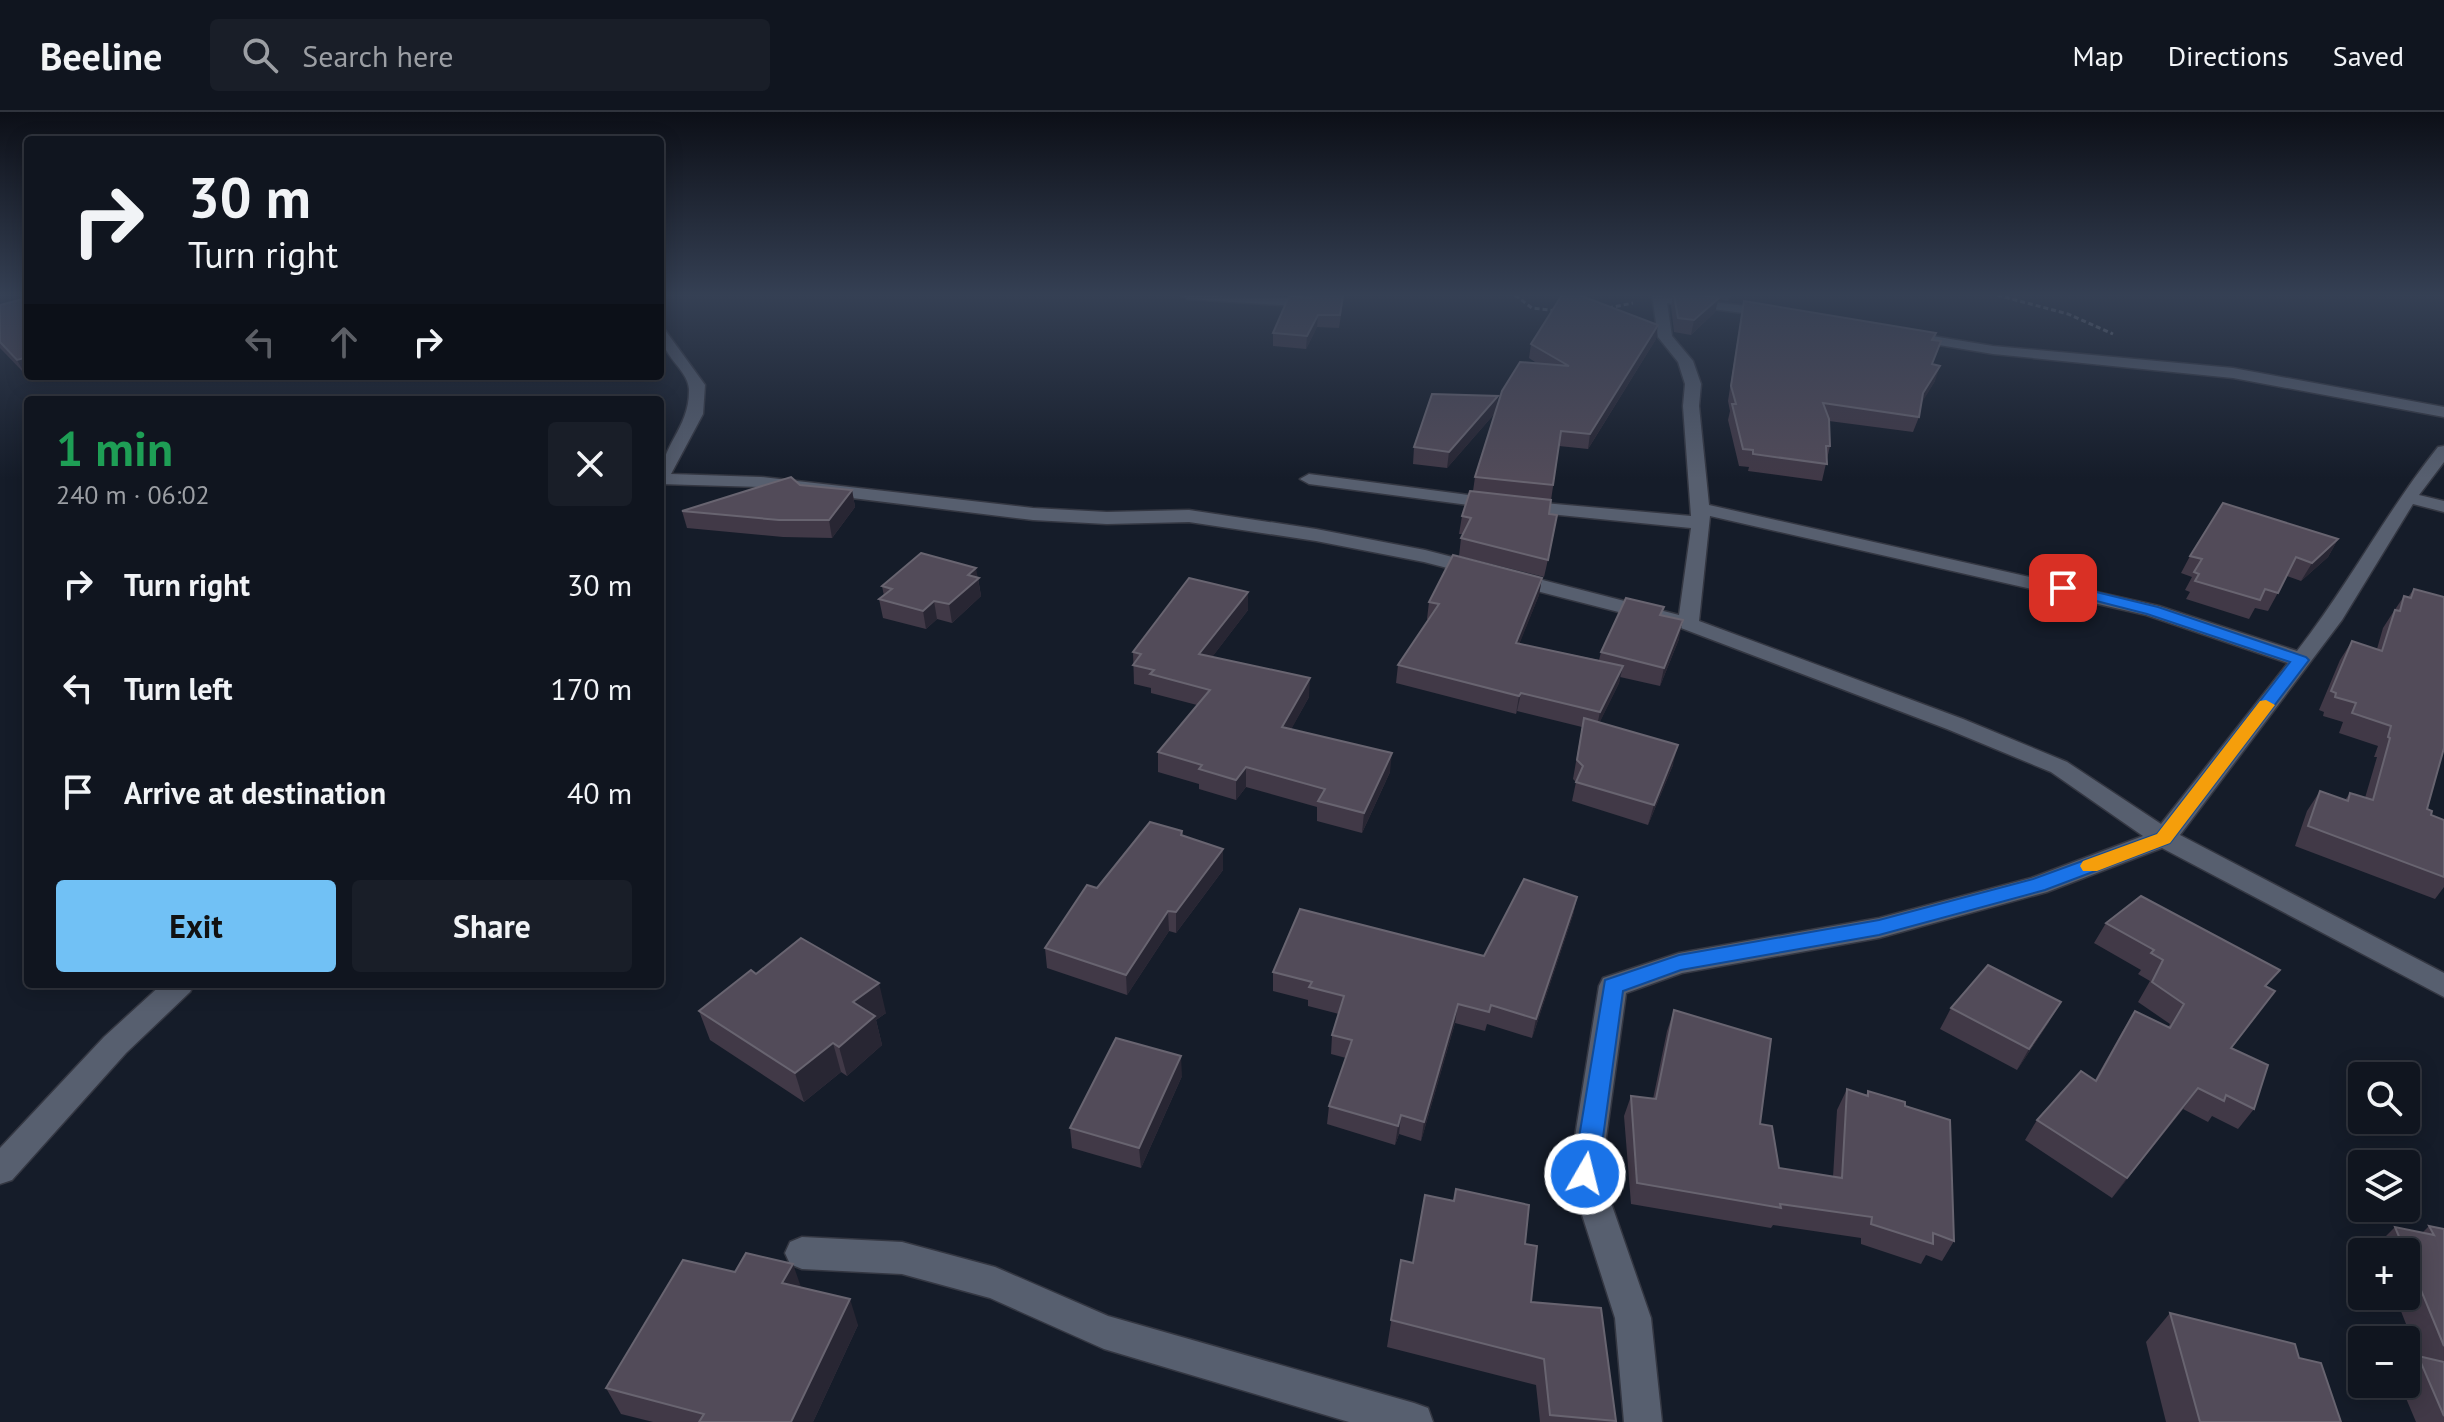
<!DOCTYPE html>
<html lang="en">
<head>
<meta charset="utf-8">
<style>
	:root { --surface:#10151f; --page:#191e28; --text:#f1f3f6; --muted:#9c9fa4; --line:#30343d; --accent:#71c1f5 }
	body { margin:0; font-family:"PT Sans",sans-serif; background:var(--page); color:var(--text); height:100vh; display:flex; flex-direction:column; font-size:30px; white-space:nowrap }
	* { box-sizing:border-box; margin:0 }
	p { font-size:26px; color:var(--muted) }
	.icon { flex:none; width:44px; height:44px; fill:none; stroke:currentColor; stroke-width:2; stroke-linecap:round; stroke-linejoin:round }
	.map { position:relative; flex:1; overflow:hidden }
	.sheet { position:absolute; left:24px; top:284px; width:640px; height:592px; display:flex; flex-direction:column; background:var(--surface); border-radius:8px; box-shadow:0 4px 20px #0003,0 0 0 2px var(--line) }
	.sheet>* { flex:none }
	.top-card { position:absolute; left:24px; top:24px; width:640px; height:244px; border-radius:8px; box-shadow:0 4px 20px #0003,0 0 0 2px var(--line); background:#10151f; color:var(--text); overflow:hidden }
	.buttons { position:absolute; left:2348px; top:950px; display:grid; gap:16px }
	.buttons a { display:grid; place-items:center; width:72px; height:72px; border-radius:8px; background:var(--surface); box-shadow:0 4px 20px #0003,0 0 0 2px var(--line); font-size:40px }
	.pin { position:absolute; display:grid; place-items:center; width:68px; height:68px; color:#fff; margin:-34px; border-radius:16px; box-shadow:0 4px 12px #0006 }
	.me { position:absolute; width:88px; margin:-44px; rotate:8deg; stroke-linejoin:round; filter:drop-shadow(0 0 6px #0008) }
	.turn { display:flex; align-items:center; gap:28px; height:168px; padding:0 32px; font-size:36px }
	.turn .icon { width:104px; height:104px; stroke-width:2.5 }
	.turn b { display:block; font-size:56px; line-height:68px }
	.lanes { display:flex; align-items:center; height:76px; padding:0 32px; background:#0003; justify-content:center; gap:40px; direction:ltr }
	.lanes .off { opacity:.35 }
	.round { display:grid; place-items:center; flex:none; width:84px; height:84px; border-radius:8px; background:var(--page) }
	.headline { display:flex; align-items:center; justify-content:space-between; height:136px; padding:0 32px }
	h1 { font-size:48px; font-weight:800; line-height:60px; color:#1e9e55 }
	.action { display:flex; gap:16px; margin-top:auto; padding:16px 32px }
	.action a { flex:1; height:92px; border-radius:8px; background:var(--accent); color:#111; font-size:32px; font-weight:800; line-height:92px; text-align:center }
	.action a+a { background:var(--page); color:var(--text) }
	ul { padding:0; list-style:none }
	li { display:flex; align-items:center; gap:24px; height:104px; padding:0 32px }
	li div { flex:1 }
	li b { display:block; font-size:30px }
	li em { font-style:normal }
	header { display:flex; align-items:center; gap:48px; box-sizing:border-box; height:112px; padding:0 40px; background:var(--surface); border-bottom:2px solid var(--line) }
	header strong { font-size:38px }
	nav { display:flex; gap:44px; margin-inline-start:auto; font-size:28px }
	.search { width:560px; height:72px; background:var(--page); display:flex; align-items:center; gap:20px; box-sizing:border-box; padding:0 28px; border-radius:8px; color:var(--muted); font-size:30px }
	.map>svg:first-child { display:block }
</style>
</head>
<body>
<header>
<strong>Beeline</strong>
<div class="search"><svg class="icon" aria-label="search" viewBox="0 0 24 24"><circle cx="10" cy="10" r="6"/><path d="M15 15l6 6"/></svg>Search here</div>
<nav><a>Map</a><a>Directions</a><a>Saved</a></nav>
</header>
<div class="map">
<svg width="2444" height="1310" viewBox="0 0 2444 1310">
	<rect width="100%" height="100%" fill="#151c29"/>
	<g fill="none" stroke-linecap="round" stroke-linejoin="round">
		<defs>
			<g id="minor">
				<path d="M1181 183 1311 187 1318 191 1311 195 1188 187Z"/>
				<path d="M1652 183 1773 197 1780 201 1773 205 1667 191 1672 224 1693 249 1701 272 1699 294 1709 393 2159 494 2297 539C2348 474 2386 400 2438 335L2444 334V350L2419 383 2444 389V400L2413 392 2342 508 2180 723 2444 861V885L2162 736 2047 780 1879 826 1682 861 1626 881 1601 1062 1651 1206 1662 1310H1624L1615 1206 1569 1062 1599 874 1603 866 1679 841 1879 806 2031 766 2143 724 2051 660 1947 617 1681 516 1424 450 1316 429 1189 410 1107 412 1033 408 761 375 660 372C660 332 690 317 689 277 688 257 660 244 660 217L665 218 705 273 703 302 671 362 761 365 1033 396 1107 400 1189 398 1316 417 1425 438 1679 503 1691 416 1499 397 1309 372 1300 367 1309 362 1499 387 1691 404 1683 294 1685 272 1678 250 1658 225ZM1710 404 2146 503 2288 551 2161 712 2067 650 1963 607 1699 509Z"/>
				<path d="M1908 220 1993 234 2233 256 2444 295V305L2233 266 1993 242 1903 227 1901 224Z"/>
				<path d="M162 872H194L190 880 126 941 12 1068 0 1072V1036L104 925Z"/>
				<path d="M802 1125 902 1130 995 1155 1108 1204 1414 1291 1428 1296 1433 1310H1349L1104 1237 990 1186 902 1162 802 1157 790 1152 785 1141 790 1130Z"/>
			</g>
		</defs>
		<use href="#minor" stroke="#343742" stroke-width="3"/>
		<g stroke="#787e89" stroke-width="3" stroke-dasharray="5 3" stroke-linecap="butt">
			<path d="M1515 183 1532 196 1558 199"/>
			<path d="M1997 183 2068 202 2113 222"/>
			<path d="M1608 196 1633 191"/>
		</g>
		<use href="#minor" fill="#575f6f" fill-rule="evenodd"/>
	</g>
	<g fill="#413947">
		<path d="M1344 183 1339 216 1317 215 1306 237 1273 234V221L1313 185 1295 184Z"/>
		<path d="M1673 183H1733L1728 189 1718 187 1715 200 1691 223 1674 220 1671 194Z"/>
		<path d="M1744 189 1933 228 1932 252 1935 269 1921 291 1919 305 1913 320 1829 309 1830 334 1822 369 1748 359 1749 355 1739 354 1728 308 1730 299 1728 289 1741 204Z"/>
		<path d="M0 193H28V262H25L0 236Z"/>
		<path d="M1656 227 1588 337 1559 334 1549 402 1554 421 1544 465 1459 444 1461 426 1463 422H1459L1462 404 1473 379 1475 365 1495 301 1447 356 1413 352 1414 335 1496 299 1538 252 1529 246 1531 232Z"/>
		<path d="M800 373 852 378 855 395 832 426 783 425 687 416 682 399Z"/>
		<path d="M2338 427 2328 445 2301 469 2287 464 2268 499 2255 496 2249 507 2186 487 2190 480 2185 478 2192 465 2181 461 2190 444Z"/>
		<path d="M978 466 981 484 952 511 937 507 926 517 883 506 879 487 884 484 882 474Z"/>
		<path d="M1542 466 1539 483 1519 532 1599 548 1601 540 1662 503 1679 527 1660 574 1620 565 1619 571 1599 611 1673 653 1648 713 1572 689 1576 670 1573 667 1582 615 1517 599 1516 602 1396 571 1398 553 1429 508 1427 507 1429 490Z"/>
		<path d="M2414 477 2427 697 2431 703 2444 708V775L2435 787 2295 734 2307 699 2320 679 2345 688 2350 681 2365 686 2377 645H2374L2378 634 2339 621 2343 610 2323 604 2324 600 2319 598 2340 548 2352 529 2377 537 2383 516 2392 502 2404 484 2408 485Z"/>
		<path d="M1248 480V498L1212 545 1309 585 1291 617 1390 660 1362 721 1317 709V695L1246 675 1236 688 1199 677V672L1158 660V640L1197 593 1151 581V576L1134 572 1133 540Z"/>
		<path d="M1182 719 1183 724 1223 758 1176 821 1169 819 1127 883 1047 856 1045 836 1097 776Z"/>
		<path d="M1577 785 1573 803 1532 926 1487 912 1485 919 1455 911 1421 1029 1399 1022 1395 1033 1327 1012 1329 994 1346 946 1331 942 1332 923 1339 902 1308 894V888L1273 879V860L1484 844Z"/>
		<path d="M2106 811 2275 879 2232 936 2254 997 2238 1017 2212 1004 2208 1010 2183 997 2112 1086 2025 1028 2037 1008 2095 968 2122 920 2135 899 2168 915 2170 912 2138 890 2150 869 2138 862 2141 858 2094 831Z"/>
		<path d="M756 862 886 901 876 908 882 933 847 964 841 960 804 990 710 928 699 899Z"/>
		<path d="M1951 896 2049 910 2017 958 1940 917Z"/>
		<path d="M1674 898 1760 1012 1779 1056 1833 1065 1837 998 1847 977 1866 983 1868 979 1905 994 1954 1129 1942 1149 1926 1143 1921 1152 1861 1132V1126L1773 1113 1771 1116 1631 1092 1624 1004 1631 984 1653 987 1667 919Z"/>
		<path d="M1182 964 1141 1056 1072 1036 1070 1016Z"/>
		<path d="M2429 1114 2444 1117V1310H2416L2400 1272H2406V1255L2419 1245 2395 1184H2406V1140H2377L2375 1135 2395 1115 2422 1121Z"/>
		<path d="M1525 1132 1531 1190 1616 1310H1540L1536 1273 1387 1235 1401 1148 1413 1151Z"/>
		<path d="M801 1176 858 1213 813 1310H653L621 1302 606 1276Z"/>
		<path d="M2170 1201 2299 1246 2341 1310H2166L2146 1230Z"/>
	</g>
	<g fill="#282633">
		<path d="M1719 186 1715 200 1691 223 1694 208Z"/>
		<path d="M1318 203 1317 215 1306 237 1307 224Z"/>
		<path d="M1658 213 1656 227 1588 337 1590 322Z"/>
		<path d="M28 245V262H25L17 248Z"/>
		<path d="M1940 254 1935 269 1918 297 1923 281Z"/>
		<path d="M1498 284 1496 300 1447 356 1449 340Z"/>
		<path d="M852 378 855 395 832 426 829 408Z"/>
		<path d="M2338 427 2328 445 2301 469 2312 451Z"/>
		<path d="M976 456 981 484 952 511 949 492 968 463Z"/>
		<path d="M1542 466 1539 483 1513 548 1516 531Z"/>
		<path d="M1248 480V498L1200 561 1199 542Z"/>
		<path d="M934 489 937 507 926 517 923 499Z"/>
		<path d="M1683 508 1679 527 1660 574 1664 556Z"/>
		<path d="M1623 554 1619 571 1596 618 1600 600Z"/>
		<path d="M1310 566 1309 585 1282 634V615Z"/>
		<path d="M1521 581 1517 599 1516 602 1519 584Z"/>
		<path d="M1678 633 1673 653 1648 713 1654 693Z"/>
		<path d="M1392 641 1390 660 1362 721 1364 701Z"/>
		<path d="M1246 655V675L1236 688V668Z"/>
		<path d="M1223 737V758L1176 821V800Z"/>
		<path d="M1577 785 1573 803 1532 926 1536 907Z"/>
		<path d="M1168 799 1169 819 1127 883 1126 863Z"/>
		<path d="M879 871 886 901 876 908 882 933 847 964 839 935 853 890Z"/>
		<path d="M2061 890 2049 910 2017 958 2029 937Z"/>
		<path d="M1458 892 1455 911 1421 1029 1424 1010Z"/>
		<path d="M833 931 841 960 804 990 795 961Z"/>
		<path d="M1181 944 1182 964 1141 1056 1139 1036Z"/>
		<path d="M2198 976 2183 997 2112 1086 2127 1066Z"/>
		<path d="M1401 1003 1399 1022 1395 1033 1398 1014Z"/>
		<path d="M793 1152 802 1178 782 1171Z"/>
		<path d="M850 1187 858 1213 813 1310H791Z"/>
	</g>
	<g fill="#524b59" stroke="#686470" stroke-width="2">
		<path d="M1314 183H1343L1340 203H1318L1307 224 1273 221 1289 184 1311 186Z"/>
		<path d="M1562 183H1579L1658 213 1590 322 1561 319 1553 373 1475 365 1502 279 1520 250 1569 254 1531 232Z"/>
		<path d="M1674 183H1700L1719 186 1694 208 1678 206Z"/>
		<path d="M23 187 28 193V245L17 248 0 230V193Z"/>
		<path d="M1744 189 1936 221 1932 228 1941 229 1932 252 1940 254 1923 281 1919 305 1823 291 1829 307 1830 334H1826L1827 352 1753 342V338L1743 337 1732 292H1736L1731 274Z"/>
		<path d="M1432 282 1498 284 1449 340 1414 335Z"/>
		<path d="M791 365 800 373 852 378 829 408H779L682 399Z"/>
		<path d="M1470 379 1551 388 1549 402 1557 403 1548 448 1461 426 1471 406 1462 404Z"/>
		<path d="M2223 391 2338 427 2312 451 2296 445 2278 481 2265 477 2260 488 2195 469 2199 462 2194 460 2202 447 2190 444Z"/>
		<path d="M921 441 976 456 968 463 979 466 949 492 934 489 923 499 879 487 892 477 882 474Z"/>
		<path d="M1453 443 1542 466 1516 531 1623 554 1600 600 1521 581 1519 584 1398 553 1439 492 1429 490Z"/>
		<path d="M1189 466 1248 480 1199 542 1310 566 1282 615 1392 641 1364 701 1318 689 1325 677 1246 655 1236 668 1199 657 1202 653 1158 640 1210 578 1150 562 1154 558 1133 553 1141 542 1133 540Z"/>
		<path d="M2414 477 2444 485V636L2427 697 2432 699 2431 703 2444 708V765L2308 714 2320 679 2348 689 2350 681 2373 688 2390 626 2388 625 2391 614 2352 601 2356 591 2335 585 2336 581 2331 579 2352 529 2382 539 2395 498 2400 499 2404 484 2411 486Z"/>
		<path d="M1626 486 1664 495 1660 503 1683 508 1664 556 1601 540Z"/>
		<path d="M1584 606 1678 633 1654 693 1576 670 1583 654 1577 648Z"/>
		<path d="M1150 710 1182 719 1181 723 1223 737 1176 800 1168 799 1126 863 1045 836 1087 773 1097 776Z"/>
		<path d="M1524 767 1577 785 1536 907 1491 893 1489 900 1458 892 1424 1010 1401 1003 1398 1014 1329 994 1352 928 1332 923 1344 884 1309 875 1312 870 1273 860 1300 797 1484 844Z"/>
		<path d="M2141 784 2280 858 2265 874 2275 879 2231 936 2268 953 2254 997 2226 983 2224 989 2198 976 2127 1066 2037 1008 2081 959 2096 969 2135 899 2170 916 2184 892 2152 870 2163 848 2151 841 2154 838 2106 811Z"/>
		<path d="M801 826 879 871 853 890 875 904 839 935 833 931 795 961 699 899 751 858 756 862Z"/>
		<path d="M1988 853 2061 890 2029 937 1951 896Z"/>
		<path d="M1674 898 1771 927 1760 1012 1772 1014 1779 1056 1842 1066 1847 977 1868 984V979L1905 990V994L1950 1008 1954 1129 1933 1121V1132L1871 1112 1872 1105 1780 1092 1781 1096 1637 1071 1631 984 1656 987Z"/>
		<path d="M1116 926 1181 944 1139 1036 1070 1016Z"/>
		<path d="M1456 1077 1529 1093 1525 1132 1537 1134 1531 1190 1601 1196 1616 1309 1550 1303 1544 1247 1391 1208 1401 1148 1413 1151 1425 1083 1454 1089Z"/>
		<path d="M2429 1114 2444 1117V1234L2395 1115 2434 1123Z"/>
		<path d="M746 1141 793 1152 782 1171 850 1187 791 1310H699L704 1302 606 1276 683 1148 735 1160Z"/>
		<path d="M2170 1201 2295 1232 2299 1246 2321 1251 2341 1310H2200Z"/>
		<path d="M2418 1244 2444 1250V1304Z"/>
	</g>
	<linearGradient id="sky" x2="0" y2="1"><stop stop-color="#0c0f17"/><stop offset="0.5" stop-color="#354054"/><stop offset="1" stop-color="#354054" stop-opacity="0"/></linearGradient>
	<rect width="2444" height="367" fill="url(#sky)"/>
	<path fill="#1a73e8" stroke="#114b97" stroke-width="2" d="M2063 472 2158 495 2306 545 2309 548 2170 731 2045 778 1879 823 1681 858 1623 879 1598 1062 1594 1070 1585 1073 1577 1070 1573 1062 1605 868 1679 843 1879 808 2033 767 2157 722 2290 550 2147 502 2057 479 2055 476Z"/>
	<path fill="#f59e0b" d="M2266 588 2275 593 2170 731 2097 759H2083L2080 754 2083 749 2157 722 2260 589Z"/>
</svg>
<div class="buttons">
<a><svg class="icon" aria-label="search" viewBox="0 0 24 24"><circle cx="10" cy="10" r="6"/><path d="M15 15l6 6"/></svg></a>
<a><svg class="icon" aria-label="layers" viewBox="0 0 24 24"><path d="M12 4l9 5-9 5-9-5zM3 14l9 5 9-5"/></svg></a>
<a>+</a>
<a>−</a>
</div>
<div class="pin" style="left:2063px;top:476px;background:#d93025"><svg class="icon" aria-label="arrive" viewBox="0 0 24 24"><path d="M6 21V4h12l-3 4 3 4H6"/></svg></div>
<svg class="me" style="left:1585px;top:1062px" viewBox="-20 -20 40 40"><circle r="17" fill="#1a73e8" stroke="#fff" stroke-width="3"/><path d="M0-11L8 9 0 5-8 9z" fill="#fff"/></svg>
<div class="top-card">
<div class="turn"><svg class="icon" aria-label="right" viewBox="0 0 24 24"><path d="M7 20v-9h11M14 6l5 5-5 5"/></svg><div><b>30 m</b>Turn right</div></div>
<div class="lanes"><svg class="icon off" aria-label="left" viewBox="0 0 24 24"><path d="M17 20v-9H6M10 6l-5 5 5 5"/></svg><svg class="icon off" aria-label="ahead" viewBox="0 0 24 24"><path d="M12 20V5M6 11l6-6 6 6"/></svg><svg class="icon" aria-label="right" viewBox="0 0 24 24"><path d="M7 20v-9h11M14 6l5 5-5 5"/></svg></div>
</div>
<section class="sheet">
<div class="headline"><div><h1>1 min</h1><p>240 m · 06:02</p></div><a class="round"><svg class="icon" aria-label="close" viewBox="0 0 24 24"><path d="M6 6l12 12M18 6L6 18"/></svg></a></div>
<ul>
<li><svg class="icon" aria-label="right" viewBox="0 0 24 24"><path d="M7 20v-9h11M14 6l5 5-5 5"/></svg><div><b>Turn right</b></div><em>30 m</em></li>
<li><svg class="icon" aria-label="left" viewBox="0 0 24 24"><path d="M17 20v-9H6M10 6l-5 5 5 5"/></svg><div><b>Turn left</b></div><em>170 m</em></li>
<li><svg class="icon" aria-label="arrive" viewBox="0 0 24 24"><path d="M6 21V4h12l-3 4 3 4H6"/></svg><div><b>Arrive at destination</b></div><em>40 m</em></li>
</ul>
<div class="action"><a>Exit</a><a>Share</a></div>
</section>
</div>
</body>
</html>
